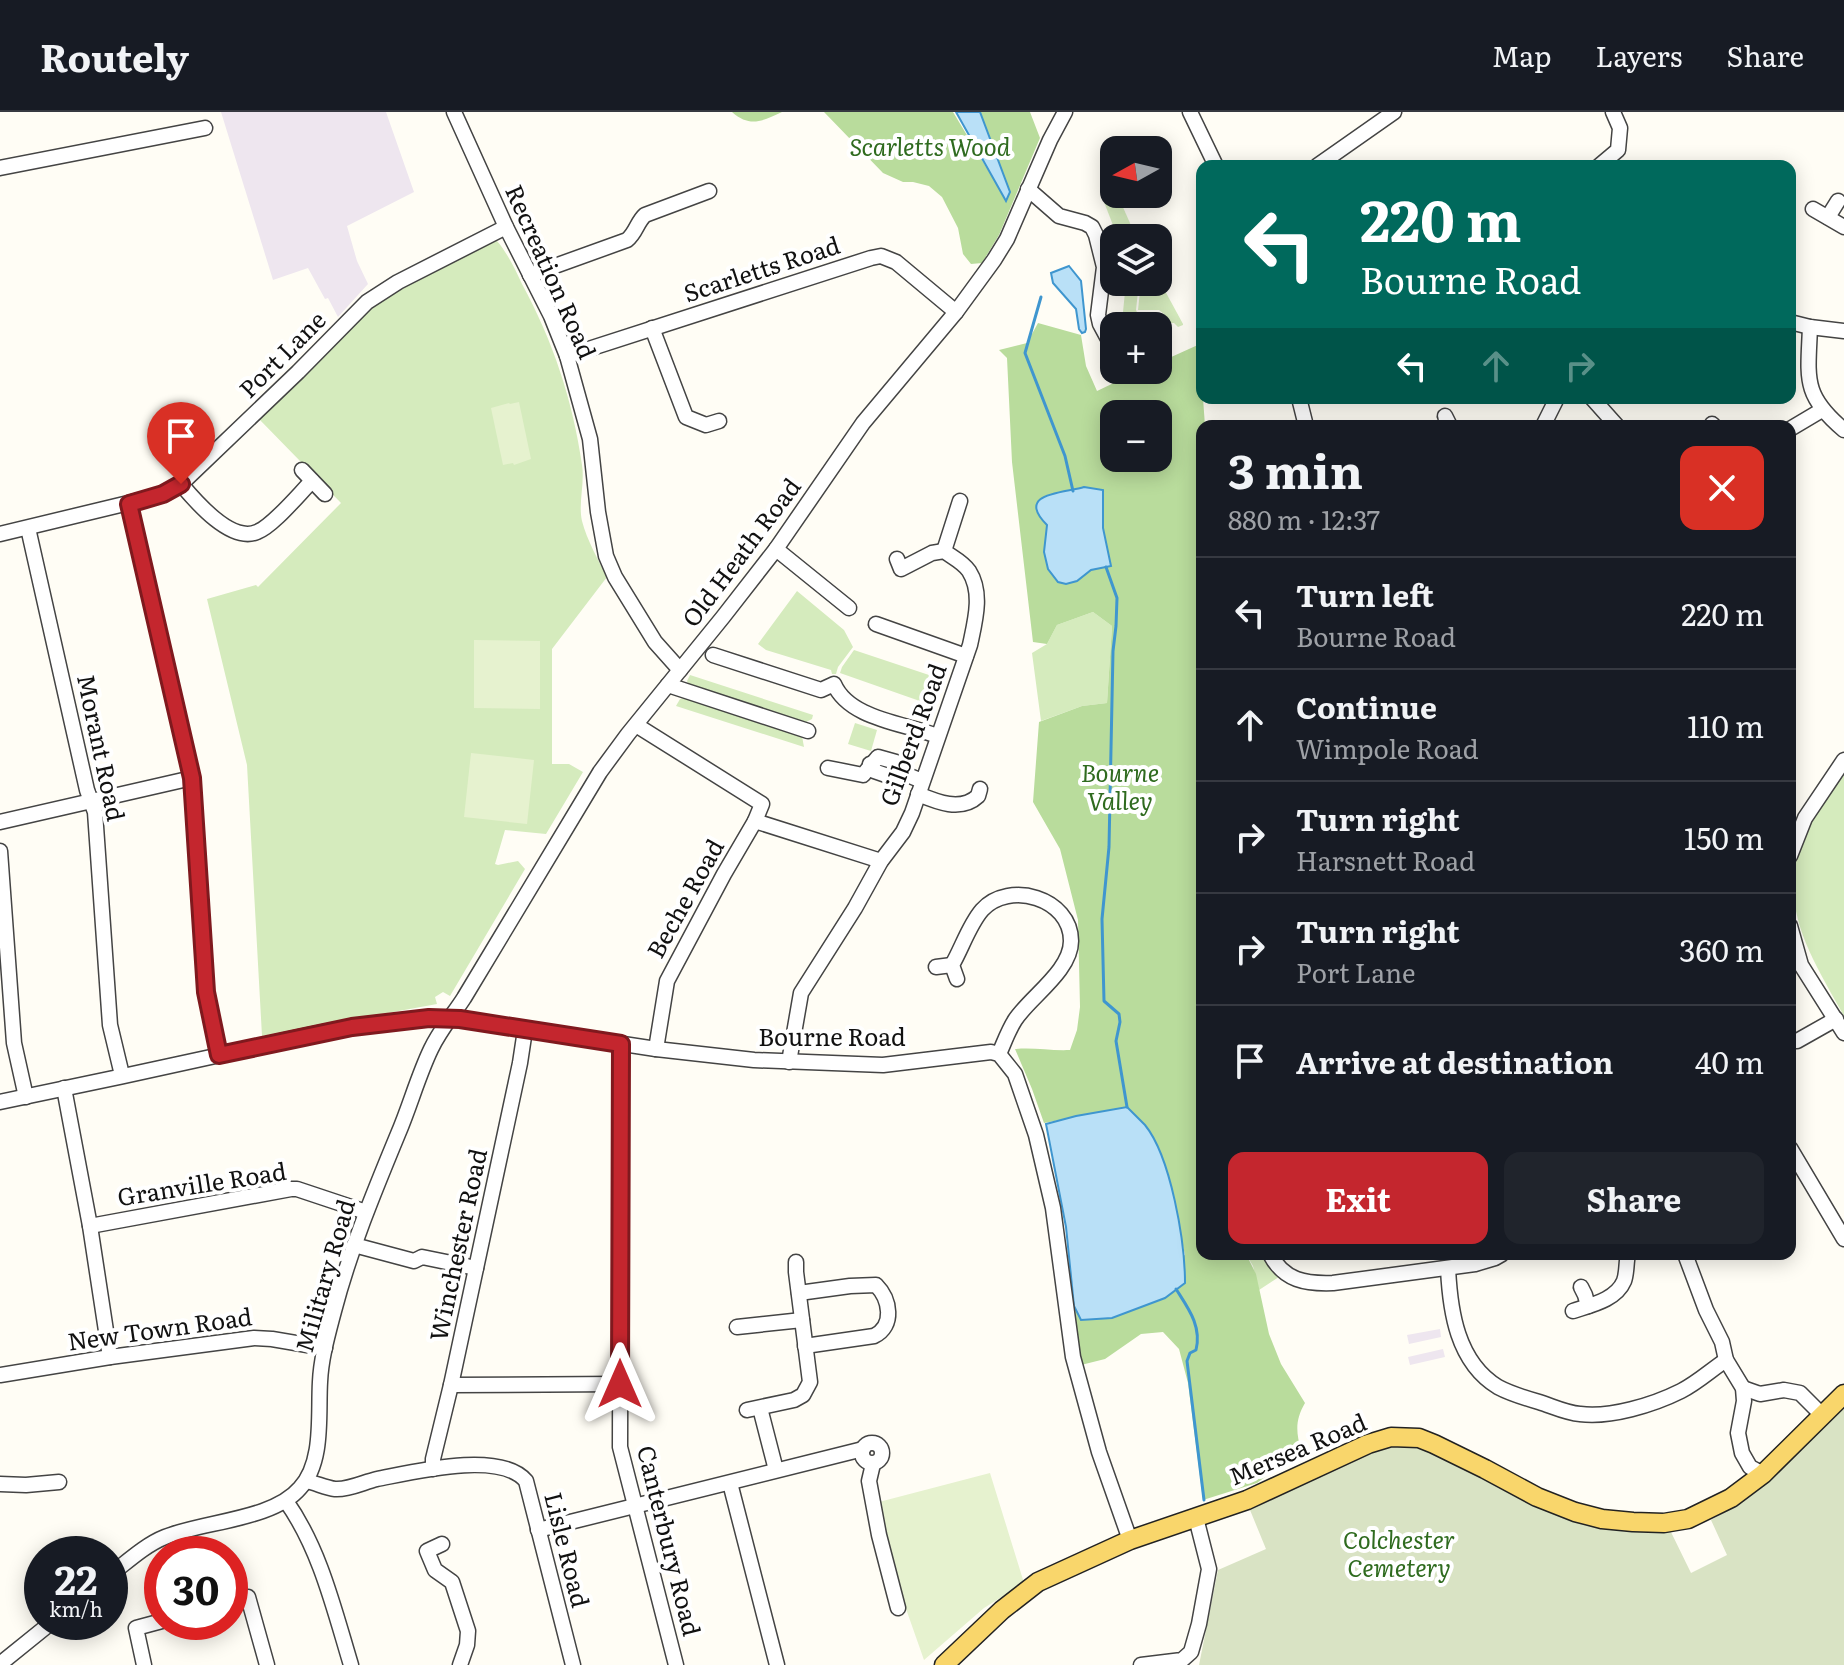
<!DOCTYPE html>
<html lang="en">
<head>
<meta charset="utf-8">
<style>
	:root { --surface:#171b24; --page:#20242c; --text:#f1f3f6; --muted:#9ea1a6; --line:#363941; --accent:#c4262e }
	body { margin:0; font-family:Literata,serif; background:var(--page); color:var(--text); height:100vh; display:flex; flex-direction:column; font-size:30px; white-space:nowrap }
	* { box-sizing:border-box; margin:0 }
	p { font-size:26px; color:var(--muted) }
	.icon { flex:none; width:44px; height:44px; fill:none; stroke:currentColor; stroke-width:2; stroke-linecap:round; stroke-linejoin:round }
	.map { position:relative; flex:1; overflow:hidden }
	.side { position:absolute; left:1196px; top:308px; width:600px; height:840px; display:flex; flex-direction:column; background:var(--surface); border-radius:16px; box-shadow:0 4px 20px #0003 }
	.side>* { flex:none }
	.banner { position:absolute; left:1196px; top:48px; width:600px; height:244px; border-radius:16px; box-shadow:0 4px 20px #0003; background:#00695c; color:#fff; overflow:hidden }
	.needle { width:52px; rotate:262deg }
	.controls { position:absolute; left:1100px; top:24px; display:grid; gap:16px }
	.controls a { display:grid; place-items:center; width:72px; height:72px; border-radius:16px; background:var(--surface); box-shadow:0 4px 20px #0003; font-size:40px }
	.speed { position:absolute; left:24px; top:1424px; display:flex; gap:16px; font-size:40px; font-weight:700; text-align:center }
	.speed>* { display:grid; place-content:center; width:104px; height:104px; border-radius:50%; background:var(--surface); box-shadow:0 4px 20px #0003; line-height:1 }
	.speed small { font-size:20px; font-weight:400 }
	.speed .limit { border:12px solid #d22; background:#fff; color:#111 }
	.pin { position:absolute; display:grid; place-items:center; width:68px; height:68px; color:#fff; margin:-82px -34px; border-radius:50% 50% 50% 0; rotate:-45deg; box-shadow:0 0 8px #0007 }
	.pin .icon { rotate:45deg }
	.me { position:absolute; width:88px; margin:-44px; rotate:0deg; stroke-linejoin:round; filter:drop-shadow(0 0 6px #0008) }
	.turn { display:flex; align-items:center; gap:28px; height:168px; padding:0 32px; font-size:36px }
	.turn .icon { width:104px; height:104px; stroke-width:2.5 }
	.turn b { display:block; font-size:56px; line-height:68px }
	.lanes { display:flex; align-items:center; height:76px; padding:0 32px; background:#0003; justify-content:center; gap:40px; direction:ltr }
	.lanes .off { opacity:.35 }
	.round { display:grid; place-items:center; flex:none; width:84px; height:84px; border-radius:16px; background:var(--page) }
	.summary { display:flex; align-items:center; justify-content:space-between; height:136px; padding:0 32px }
	h1 { font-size:48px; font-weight:700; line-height:60px }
	.action { display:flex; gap:16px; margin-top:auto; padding:16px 32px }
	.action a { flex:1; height:92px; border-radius:16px; background:var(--accent); color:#fff; font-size:32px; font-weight:700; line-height:92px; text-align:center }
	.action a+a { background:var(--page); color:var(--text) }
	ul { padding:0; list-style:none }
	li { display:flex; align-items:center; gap:24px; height:112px; padding:0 32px; border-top:2px solid var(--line) }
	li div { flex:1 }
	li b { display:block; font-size:30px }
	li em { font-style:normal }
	header { display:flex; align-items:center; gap:48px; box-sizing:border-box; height:112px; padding:0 40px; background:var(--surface); border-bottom:2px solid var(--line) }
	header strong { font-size:38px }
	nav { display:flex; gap:44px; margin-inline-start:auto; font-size:28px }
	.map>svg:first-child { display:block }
</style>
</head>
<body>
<header>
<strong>Routely</strong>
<nav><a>Map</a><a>Layers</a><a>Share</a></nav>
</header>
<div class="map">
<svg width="1844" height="1553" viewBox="0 0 1844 1553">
	<rect width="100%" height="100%" fill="#fffdf5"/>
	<g fill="#eee6ef">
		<path d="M221 0H386L414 80 347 114 357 149 368 172 338 205 328 186 325 187 308 156 273 168Z"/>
		<path d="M1440 1217 1441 1225 1409 1232 1407 1223Z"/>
		<path d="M1443 1237 1445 1245 1410 1253 1408 1245Z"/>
	</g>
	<g fill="#d5ebbd">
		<path d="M1117 82 1130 111 1134 126H1118L1104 90Z"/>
		<path d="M497 129C508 142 515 157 522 172 553 229 573 289 582 353 585 371 578 391 582 409 587 428 598 448 607 465L552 537V652H569L583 660 546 722 505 718 495 752 498 753 518 749 525 757 450 884 443 880 435 885 437 892 262 924 247 653 207 487 256 473 258 475 341 391 259 307 384 183 490 130Z"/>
		<path d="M1158 166 1183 212V213L1178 215 1174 211H1168L1164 202 1159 198H1138L1141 170H1158Z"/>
		<path d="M1126 170H1139L1136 198 1143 214H1129L1124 205 1128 203 1127 200H1123Z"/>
		<path d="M1157 200 1160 202 1165 211 1162 214 1161 222 1158 224V214H1145L1139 201Z"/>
		<path d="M797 479 844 518 853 535 838 555 836 562H832L831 558 766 538 758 532Z"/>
		<path d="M1093 500 1112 514 1107 591 1082 594 1041 609 1032 541 1047 532 1057 513Z"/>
		<path d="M854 538 929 563 925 577 934 594 840 561 842 555Z"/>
		<path d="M690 563 813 603 812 607 800 613 691 578 687 569Z"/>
		<path d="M692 584 802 624 804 635 676 594 680 587Z"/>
		<path d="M855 611 877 618 871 639 848 632Z"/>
		<path d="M1844 658V904C1811 844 1774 791 1805 720 1814 698 1830 678 1844 658Z"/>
		<path d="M1246 1142H1263L1269 1155 1279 1165 1259 1178 1253 1154Z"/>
	</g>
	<g fill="#b9dc9c" fill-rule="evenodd">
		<path d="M732 0H782C763 9 750 16 732 0Z"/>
		<path d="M824 0H953L1006 88 1009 80 980 0H1030L1040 26 999 123 982 151 971 152 963 142 958 116 942 85 929 74 913 70H903L883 61Z"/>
		<path d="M1038 211 1081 223 1086 254 1097 279 1141 258H1158V251L1200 232 1202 286H1203L1205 314H1202V1142H1246L1256 1162 1269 1222 1281 1252 1305 1291C1295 1308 1296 1320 1301 1338L1257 1371 1203 1388 1188 1271 1179 1237 1163 1220 1141 1222 1105 1247 1081 1253 1073 1194 1185 1143C1177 1105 1169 1044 1145 1014 1140 1007 1133 1001 1127 995L1044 1011 1032 977 1015 937C1033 935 1051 939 1070 938L1077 918 1080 895 1078 808 1060 737 1033 690 1039 610 1082 594 1107 591 1112 514 1093 500 1057 513 1047 532 1033 530 1012 350 1007 246 999 238 1027 231ZM1114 302H1158V346H1114Z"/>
	</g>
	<path fill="#d9e3c4" d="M1844 1295V1553H1199L1218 1458 1266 1437 1250 1398 1331 1356 1386 1333H1418L1490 1368 1669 1416 1691 1461 1727 1443 1711 1408C1767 1379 1800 1338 1844 1295Z"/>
	<g fill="#e6f2cf">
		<path d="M519 290 531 347 514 353 513 351 503 353 491 296 509 291 510 292Z"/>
		<path d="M474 528 540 529V597L474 596Z"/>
		<path d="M471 641 534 648 527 712 464 705Z"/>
		<path d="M990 1361 1024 1471 984 1496 924 1548 905 1494 879 1390Z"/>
	</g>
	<g fill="#b9e0f7" stroke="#3f96cf" stroke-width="2">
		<path d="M956 0H980L1010 80 1006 89Z"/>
		<path d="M1069 154 1081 169 1086 217 1085 220 1082 221 1079 217 1076 197 1053 171 1051 161Z"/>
		<path d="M1084 375 1103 378V416L1111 454 1091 458 1077 469 1066 472 1058 470 1048 457 1044 440 1047 413C1014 380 1066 381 1084 375Z"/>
		<path d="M1127 995C1133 1001 1139 1007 1145 1013 1171 1045 1185 1130 1185 1171L1165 1186 1112 1206 1081 1208 1074 1194 1066 1115 1046 1012 1076 1004Z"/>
	</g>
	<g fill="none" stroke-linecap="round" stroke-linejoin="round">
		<g stroke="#3f96cf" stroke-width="3">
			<path d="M1041 185 1025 241 1065 344 1073 379"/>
			<path d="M1106 455 1117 486 1116 514 1113 539 1109 735 1102 807 1104 889 1119 902 1120 910 1116 929 1127 995"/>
			<path d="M1176 1177C1188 1196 1202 1214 1196 1238L1190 1241 1187 1249 1204 1388"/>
		</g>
		<defs>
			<g id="minor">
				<path d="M454 0 506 115 551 204 567 244 590 327 598 400 606 444 615 465 655 530 680 558"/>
				<path d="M1190 0 1216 54"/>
				<path d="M1317 54 1394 0"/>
				<path d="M1599 54 1618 38 1620 16 1613 0"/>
				<path d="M0 56 205 16"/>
				<path d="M1028 77 1059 104 1085 111 1092 115 1096 123 1104 155 1098 203 1100 212 1114 238"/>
				<path d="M1813 97 1844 115"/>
				<path d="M1828 105 1838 89"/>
				<path d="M530 163 627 128C636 121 637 110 645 103L709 79"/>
				<path d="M1790 210 1810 215 1844 219"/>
				<path d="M1810 215C1808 266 1802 283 1844 318"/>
				<path d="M652 216 686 305 706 313 719 309"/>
				<path d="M567 244 871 146 881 144 896 150 956 200"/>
				<path d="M1125 258 1126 259"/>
				<path d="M1299 286 1306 314"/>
				<path d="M1592 286 1617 314"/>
				<path d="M1445 304 1450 314"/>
				<path d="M1712 312 1714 314"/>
				<path d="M1543 314 1557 286"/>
				<path d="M1790 317 1822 298"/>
				<path d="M302 358 325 382"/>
				<path d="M181 372C196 390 231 431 257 420 273 414 299 382 312 369"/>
				<path d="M129 392 192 666 206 880 219 943"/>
				<path d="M28 416 87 678 95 700 110 913 122 963"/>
				<path d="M0 422 145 387 163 382 181 372 298 260 367 190 398 170 506 115"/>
				<path d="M776 437 849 496"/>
				<path d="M944 439 960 389"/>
				<path d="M876 512 966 544"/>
				<path d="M713 543 821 578 834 572C849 607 904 611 937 624"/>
				<path d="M668 573 808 619"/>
				<path d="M636 613 762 692 755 709 881 749"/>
				<path d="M870 652 874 659 897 667 905 662"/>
				<path d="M828 656 863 663 878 645 903 652 905 662 922 669"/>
				<path d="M918 682C937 690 961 700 978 684L980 677"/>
				<path d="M0 710 192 666"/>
				<path d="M0 739 14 931 26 985"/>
				<path d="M1790 744 1805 706 1844 648"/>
				<path d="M1790 814 1801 853 1844 921"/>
				<path d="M936 855 952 853"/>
				<path d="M957 867 952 853C962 836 969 813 982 798 1009 768 1071 786 1071 829 1071 859 1030 885 1015 908 1008 919 1004 931 999 942"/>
				<path d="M1790 929H1797L1836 907"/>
				<path d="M621 932 620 1335 676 1553"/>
				<path d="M656 937 667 869 724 762 755 709"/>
				<path d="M789 950 801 881 855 796 881 749 903 720 912 701 970 533C975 509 983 481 969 459 963 450 952 445 944 439L932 441 901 457 897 447"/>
				<path d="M64 976 90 1114 110 1245"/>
				<path d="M0 990C73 975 147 959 220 943 298 925 379 904 460 907L656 937 754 948 883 953 991 940 999 942 1015 962 1036 1023 1053 1096 1073 1245 1099 1340 1130 1428"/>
				<path d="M1790 1036 1844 1127"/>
				<path d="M90 1114 291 1077H297L366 1100"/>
				<path d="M354 1133 414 1149 422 1145 476 1156"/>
				<path d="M1270 1142C1284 1169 1306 1172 1333 1171L1475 1152 1495 1146 1502 1142"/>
				<path d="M1685 1142 1706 1198 1722 1230 1726 1248 1743 1276 1744 1289 1738 1321 1742 1341 1750 1355 1763 1362"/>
				<path d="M1448 1156C1450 1199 1457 1250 1498 1275 1511 1282 1525 1286 1539 1290 1552 1294 1566 1301 1580 1302 1610 1306 1653 1293 1681 1279 1697 1271 1711 1258 1726 1248"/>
				<path d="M1581 1175 1585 1183 1588 1194"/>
				<path d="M799 1181 850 1174 876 1173C890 1187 895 1214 874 1224L805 1234"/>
				<path d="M1573 1199C1591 1193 1616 1188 1624 1169 1627 1161 1626 1151 1628 1142"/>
				<path d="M737 1215 802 1208"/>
				<path d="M0 1263 110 1245 254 1226 272 1227 325 1236"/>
				<path d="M451 1273 620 1272"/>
				<path d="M1743 1276 1760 1282 1784 1278 1800 1281 1822 1303"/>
				<path d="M760 1296 776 1358"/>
				<path d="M747 1298 794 1288 803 1283 810 1270 796 1160V1150"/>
				<circle cx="872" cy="1341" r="10"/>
				<path d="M873 1352 869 1369 879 1423 898 1496"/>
				<path d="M433 1357V1347L451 1273 520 951 525 918"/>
				<path d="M306 1369C316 1371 326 1376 335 1377 349 1378 364 1370 377 1367 413 1360 500 1338 526 1369L573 1553"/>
				<path d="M730 1371 777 1553"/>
				<path d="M0 1372 26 1373 59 1370"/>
				<path d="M286 1389C320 1437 334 1497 351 1553"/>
				<path d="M538 1418 863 1337"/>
				<path d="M442 1432 427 1439 435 1458 452 1470 468 1519 467 1533 460 1553"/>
				<path d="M110 1463C127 1450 145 1433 165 1425 204 1409 273 1408 300 1376 324 1350 318 1303 320 1270 321 1246 328 1222 334 1199 350 1138 374 1080 398 1022 410 994 418 964 431 937 440 918 453 903 464 886L600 660 628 622 723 505 776 437 863 311 956 200 994 148 1007 127 1050 28 1065 0"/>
				<path d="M230 1490 248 1485 267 1553"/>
				<path d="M0 1552 52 1510"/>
				<path d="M144 1553 136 1516 162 1509"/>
				<path d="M1141 1553 1182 1548 1191 1540 1199 1512 1209 1457 1196 1406"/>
			</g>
			<path id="major" d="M944 1553 1002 1498 1038 1470 1130 1428 1247 1388 1368 1332 1391 1325 1419 1326 1434 1332 1485 1357 1537 1385 1575 1400 1602 1407 1633 1410 1664 1411 1688 1407 1731 1386 1763 1362 1844 1282"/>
		</defs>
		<use href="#minor" stroke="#444" stroke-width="17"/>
		<use href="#major" stroke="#222" stroke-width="21"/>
		<use href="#minor" stroke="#fff" stroke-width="14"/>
		<use href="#major" stroke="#f9d66b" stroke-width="18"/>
	</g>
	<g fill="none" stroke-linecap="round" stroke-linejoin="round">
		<defs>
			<path id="route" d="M181 372 163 382 129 392 192 666 206 880 219 943 352 915 429 906 460 907 621 932 620 1272"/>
		</defs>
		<use href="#route" stroke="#7f191e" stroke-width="20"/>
		<use href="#route" stroke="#c4262e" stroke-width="14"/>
	</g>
	<g text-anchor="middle" stroke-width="8" stroke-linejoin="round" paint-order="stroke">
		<g font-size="24" font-style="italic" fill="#2f6b1f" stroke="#fff">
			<text x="930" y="44">Scarletts Wood</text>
			<text x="1120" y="670">Bourne<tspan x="1120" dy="28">Valley</tspan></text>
			<text x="1399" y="1437">Colchester<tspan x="1399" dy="28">Cemetery</tspan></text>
		</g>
		<g font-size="24" fill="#111" stroke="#fff">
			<text transform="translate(762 158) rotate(-18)" y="8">Scarletts Road</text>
			<text transform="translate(550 160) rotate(66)" y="8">Recreation Road</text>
			<text transform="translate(283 243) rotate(-45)" y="8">Port Lane</text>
			<text transform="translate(742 441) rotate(-53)" y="8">Old Heath Road</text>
			<text transform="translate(914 623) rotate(-70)" y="8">Gilberd Road</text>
			<text transform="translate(100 636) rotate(78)" y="8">Morant Road</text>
			<text transform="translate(686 787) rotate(-61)" y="8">Beche Road</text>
			<text x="832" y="934">Bourne Road</text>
			<text transform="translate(202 1073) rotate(-9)" y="8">Granville Road</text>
			<text transform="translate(459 1133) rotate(-78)" y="8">Winchester Road</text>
			<text transform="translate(326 1164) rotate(-74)" y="8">Military Road</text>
			<text transform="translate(160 1218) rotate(-8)" y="8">New Town Road</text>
			<text transform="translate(1298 1338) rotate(-23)" y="8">Mersea Road</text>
			<text transform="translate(668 1429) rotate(76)" y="8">Canterbury Road</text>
			<text transform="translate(566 1438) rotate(76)" y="8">Lisle Road</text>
		</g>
	</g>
</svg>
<div class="controls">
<a><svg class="needle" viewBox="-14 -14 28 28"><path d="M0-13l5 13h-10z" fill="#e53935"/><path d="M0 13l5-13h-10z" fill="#9ea1a6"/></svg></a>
<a><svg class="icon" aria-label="layers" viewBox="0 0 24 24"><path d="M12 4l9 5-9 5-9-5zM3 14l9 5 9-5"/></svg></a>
<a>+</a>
<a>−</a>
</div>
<div class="speed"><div>22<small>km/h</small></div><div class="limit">30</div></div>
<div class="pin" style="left:181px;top:372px;background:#d93025"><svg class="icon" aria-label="arrive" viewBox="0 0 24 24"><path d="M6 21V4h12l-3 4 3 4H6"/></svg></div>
<svg class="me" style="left:620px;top:1272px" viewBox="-20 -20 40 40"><path d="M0-17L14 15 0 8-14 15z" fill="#c4262e" stroke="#fff" stroke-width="4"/></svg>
<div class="banner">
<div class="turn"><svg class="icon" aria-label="left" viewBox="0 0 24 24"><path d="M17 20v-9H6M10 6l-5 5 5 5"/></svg><div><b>220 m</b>Bourne Road</div></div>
<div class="lanes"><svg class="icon" aria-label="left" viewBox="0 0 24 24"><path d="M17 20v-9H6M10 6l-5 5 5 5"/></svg><svg class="icon off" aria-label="ahead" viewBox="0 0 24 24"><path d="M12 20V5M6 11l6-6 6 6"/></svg><svg class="icon off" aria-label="right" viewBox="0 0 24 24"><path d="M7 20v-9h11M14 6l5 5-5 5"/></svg></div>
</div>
<section class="side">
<div class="summary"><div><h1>3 min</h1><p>880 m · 12:37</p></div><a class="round" style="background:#d93025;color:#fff"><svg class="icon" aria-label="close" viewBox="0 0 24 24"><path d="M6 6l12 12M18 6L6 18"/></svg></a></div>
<ul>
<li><svg class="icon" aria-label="left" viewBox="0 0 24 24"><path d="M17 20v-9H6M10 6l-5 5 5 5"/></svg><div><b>Turn left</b><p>Bourne Road</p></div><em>220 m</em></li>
<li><svg class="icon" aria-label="ahead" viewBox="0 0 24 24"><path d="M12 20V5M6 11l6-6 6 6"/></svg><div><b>Continue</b><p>Wimpole Road</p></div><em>110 m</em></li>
<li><svg class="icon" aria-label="right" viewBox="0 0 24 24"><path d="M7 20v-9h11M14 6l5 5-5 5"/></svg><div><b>Turn right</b><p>Harsnett Road</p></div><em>150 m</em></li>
<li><svg class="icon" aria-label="right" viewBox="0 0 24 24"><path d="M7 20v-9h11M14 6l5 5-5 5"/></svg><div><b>Turn right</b><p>Port Lane</p></div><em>360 m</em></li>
<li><svg class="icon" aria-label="arrive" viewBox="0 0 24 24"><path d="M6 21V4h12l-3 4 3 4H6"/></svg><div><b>Arrive at destination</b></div><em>40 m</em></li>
</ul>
<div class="action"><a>Exit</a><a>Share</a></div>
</section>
</div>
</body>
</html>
